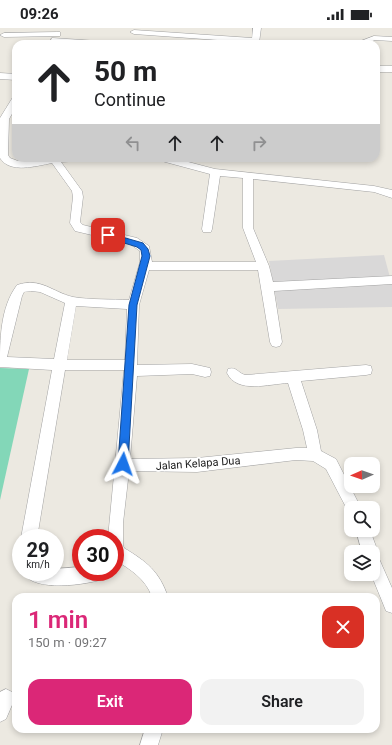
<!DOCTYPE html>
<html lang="en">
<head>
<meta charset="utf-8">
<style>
	:root { --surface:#fff; --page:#f2f2f2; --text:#202124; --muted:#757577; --accent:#db2777 }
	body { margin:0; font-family:Roboto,sans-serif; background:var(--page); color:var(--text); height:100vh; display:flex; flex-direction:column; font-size:15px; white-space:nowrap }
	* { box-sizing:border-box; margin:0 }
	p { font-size:13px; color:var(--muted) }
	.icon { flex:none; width:22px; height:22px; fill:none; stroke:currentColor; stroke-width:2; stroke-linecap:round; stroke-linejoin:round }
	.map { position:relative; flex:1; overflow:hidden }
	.side { position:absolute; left:12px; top:565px; width:368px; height:140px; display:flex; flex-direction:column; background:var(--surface); border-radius:12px; box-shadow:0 2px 6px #0003 }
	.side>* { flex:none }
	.guide { position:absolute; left:12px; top:12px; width:368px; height:122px; border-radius:12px; box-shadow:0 2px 6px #0003; background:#fff; color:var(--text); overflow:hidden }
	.needle { width:26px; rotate:268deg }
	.buttons { position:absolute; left:344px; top:429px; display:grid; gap:8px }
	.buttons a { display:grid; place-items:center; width:36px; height:36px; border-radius:8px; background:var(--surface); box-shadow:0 2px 6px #0003; font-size:20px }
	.speed { position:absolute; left:12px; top:501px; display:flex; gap:8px; font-size:20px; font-weight:700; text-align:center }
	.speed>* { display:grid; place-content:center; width:52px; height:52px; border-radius:50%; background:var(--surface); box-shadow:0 2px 6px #0003; line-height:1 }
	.speed small { font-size:10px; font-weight:400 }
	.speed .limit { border:6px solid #d22; background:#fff; color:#111 }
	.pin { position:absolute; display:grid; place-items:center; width:34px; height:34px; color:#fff; margin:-17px; border-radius:8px; box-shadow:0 2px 6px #0006 }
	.me { position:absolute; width:44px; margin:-22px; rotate:4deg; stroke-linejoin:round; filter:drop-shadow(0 0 3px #0008) }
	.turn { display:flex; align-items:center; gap:14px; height:84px; padding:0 16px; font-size:18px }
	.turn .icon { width:52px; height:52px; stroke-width:2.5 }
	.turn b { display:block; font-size:28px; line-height:34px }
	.lanes { display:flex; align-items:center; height:38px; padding:0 16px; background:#0003; justify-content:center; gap:20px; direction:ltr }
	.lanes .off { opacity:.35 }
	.round { display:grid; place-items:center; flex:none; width:42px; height:42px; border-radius:12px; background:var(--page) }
	.summary { display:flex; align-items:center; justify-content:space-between; height:68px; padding:0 16px }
	h1 { font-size:24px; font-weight:600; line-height:30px; color:var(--accent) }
	.primary-button { display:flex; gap:8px; margin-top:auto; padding:8px 16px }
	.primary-button a { flex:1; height:46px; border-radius:12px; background:var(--accent); color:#fff; font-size:16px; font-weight:600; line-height:46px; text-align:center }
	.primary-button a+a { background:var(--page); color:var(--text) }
	.status { display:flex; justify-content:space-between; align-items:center; height:28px; padding:0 20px; background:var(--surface); direction:ltr }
	.status svg { height:11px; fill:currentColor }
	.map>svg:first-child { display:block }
</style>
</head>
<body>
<div class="status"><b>09:26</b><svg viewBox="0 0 49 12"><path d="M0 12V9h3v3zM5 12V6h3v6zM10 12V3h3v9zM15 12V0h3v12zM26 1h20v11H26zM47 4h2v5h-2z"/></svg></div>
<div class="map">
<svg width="392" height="717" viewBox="0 0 392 717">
	<rect width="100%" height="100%" fill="#ece9e1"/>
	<path fill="#d9d8d8" d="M384 227 392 257V279L278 281 269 233Z"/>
	<path fill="#83d7b8" d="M0 340 29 341 0 472Z"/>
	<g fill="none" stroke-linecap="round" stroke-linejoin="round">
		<defs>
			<g id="street">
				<path d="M253 0H261L259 15 134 6 130 4 134 2 252 10Z"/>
				<path d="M57 4H60V8L4 9 0 7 4 5Z"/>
				<path d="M374 8 392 9V13L375 12 365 16H353Z"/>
				<path d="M52 10 113 14 117 16 55 14 51 12Z"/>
				<rect x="376" y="38" width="16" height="6"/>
				<path d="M0 45 16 46V52L0 51Z"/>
				<path d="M16 68V79L9 91 8 127 10 130 18 133 43 130H81L76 133 61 134 82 163 83 169 80 194 83 197 137 210 149 218 152 234H256L243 200V150L220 148 212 201 211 204H203L202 201 210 146 158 132 156 130H173L215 141 374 158 392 162V170L374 164 253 151V200L269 238 273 254 392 248V256L274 263 282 314 280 318 276 319 272 318 270 314 258 242H149L139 277 137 337 192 336 210 340 211 344 210 348 205 349 192 346 137 348 130 431 197 430 296 420H307L303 402 288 355C269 356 237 366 227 345L228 341C237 338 238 346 246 347L366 337 371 338 372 342 371 346 366 347 301 353 317 402 321 423 336 431 361 480H351V486L349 485 326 441 313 433 296 432 197 444 129 443 123 495V517L124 520C147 534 159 543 168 569H152C146 551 130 541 115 532V510H108L124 342H65L37 510H21L52 342 0 339C0 312 0 280 17 257 41 249 52 264 73 269 91 272 111 271 129 272L140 234V223L130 216 75 203 70 195 73 169 72 163 52 135C36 138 10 146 0 130V90L13 69ZM31 263 40 264 65 275 54 331 7 329 22 268 24 264ZM76 278 127 281 125 332H67Z"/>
				<path d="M356 502H370L378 524 377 526 392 560V585L386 583 371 546H373V524H362Z"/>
				<path d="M81 539V544H108L106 550C88 557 32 565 23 544H55V541Z"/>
				<path d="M6 661 12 664 15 670 6 691 0 694V664Z"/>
				<path d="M145 701H163L158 717H140Z"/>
			</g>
		</defs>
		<use href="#street" stroke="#a2a2a2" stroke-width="1"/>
		<use href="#street" fill="#fff" fill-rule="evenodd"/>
	</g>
	<path fill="#1a73e8" stroke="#114b97" d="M105 205H108L143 215 148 221 150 228 137 277 128 436 127 440 123 441 120 440 118 436 129 277 142 228 141 222 137 219 105 209Z"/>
	<g text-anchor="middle" stroke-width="3.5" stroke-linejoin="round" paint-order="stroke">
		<g font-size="11" fill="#1b1b1b" stroke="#fff">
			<text transform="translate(198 435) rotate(-4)" y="4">Jalan Kelapa Dua</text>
		</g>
	</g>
</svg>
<div class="buttons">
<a><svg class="needle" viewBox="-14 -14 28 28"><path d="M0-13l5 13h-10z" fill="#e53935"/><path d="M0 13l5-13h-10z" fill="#757577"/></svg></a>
<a><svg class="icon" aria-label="search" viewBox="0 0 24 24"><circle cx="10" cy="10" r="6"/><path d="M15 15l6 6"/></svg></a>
<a><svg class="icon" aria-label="layers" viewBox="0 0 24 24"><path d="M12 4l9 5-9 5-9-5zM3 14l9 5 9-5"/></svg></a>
</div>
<div class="speed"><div>29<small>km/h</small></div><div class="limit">30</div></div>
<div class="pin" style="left:108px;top:207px;background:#d93025"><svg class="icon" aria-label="arrive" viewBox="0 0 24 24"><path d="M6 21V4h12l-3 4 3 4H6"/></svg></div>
<svg class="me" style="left:123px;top:436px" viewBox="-20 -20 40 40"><path d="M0-17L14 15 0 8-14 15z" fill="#1a73e8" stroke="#fff" stroke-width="4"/></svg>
<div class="guide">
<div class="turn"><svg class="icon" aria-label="ahead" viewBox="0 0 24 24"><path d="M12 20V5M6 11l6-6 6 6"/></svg><div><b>50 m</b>Continue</div></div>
<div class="lanes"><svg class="icon off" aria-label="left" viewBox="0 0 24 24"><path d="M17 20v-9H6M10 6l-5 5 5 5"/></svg><svg class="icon" aria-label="ahead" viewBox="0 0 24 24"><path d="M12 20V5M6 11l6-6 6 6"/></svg><svg class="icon" aria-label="ahead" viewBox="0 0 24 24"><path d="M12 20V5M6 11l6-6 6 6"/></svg><svg class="icon off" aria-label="right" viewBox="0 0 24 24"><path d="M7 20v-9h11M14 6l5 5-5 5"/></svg></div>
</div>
<section class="side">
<div class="summary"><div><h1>1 min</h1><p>150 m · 09:27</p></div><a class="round" style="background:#d93025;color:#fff"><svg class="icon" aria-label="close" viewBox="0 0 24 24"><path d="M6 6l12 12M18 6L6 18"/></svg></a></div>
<div class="primary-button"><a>Exit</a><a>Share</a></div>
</section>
</div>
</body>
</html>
